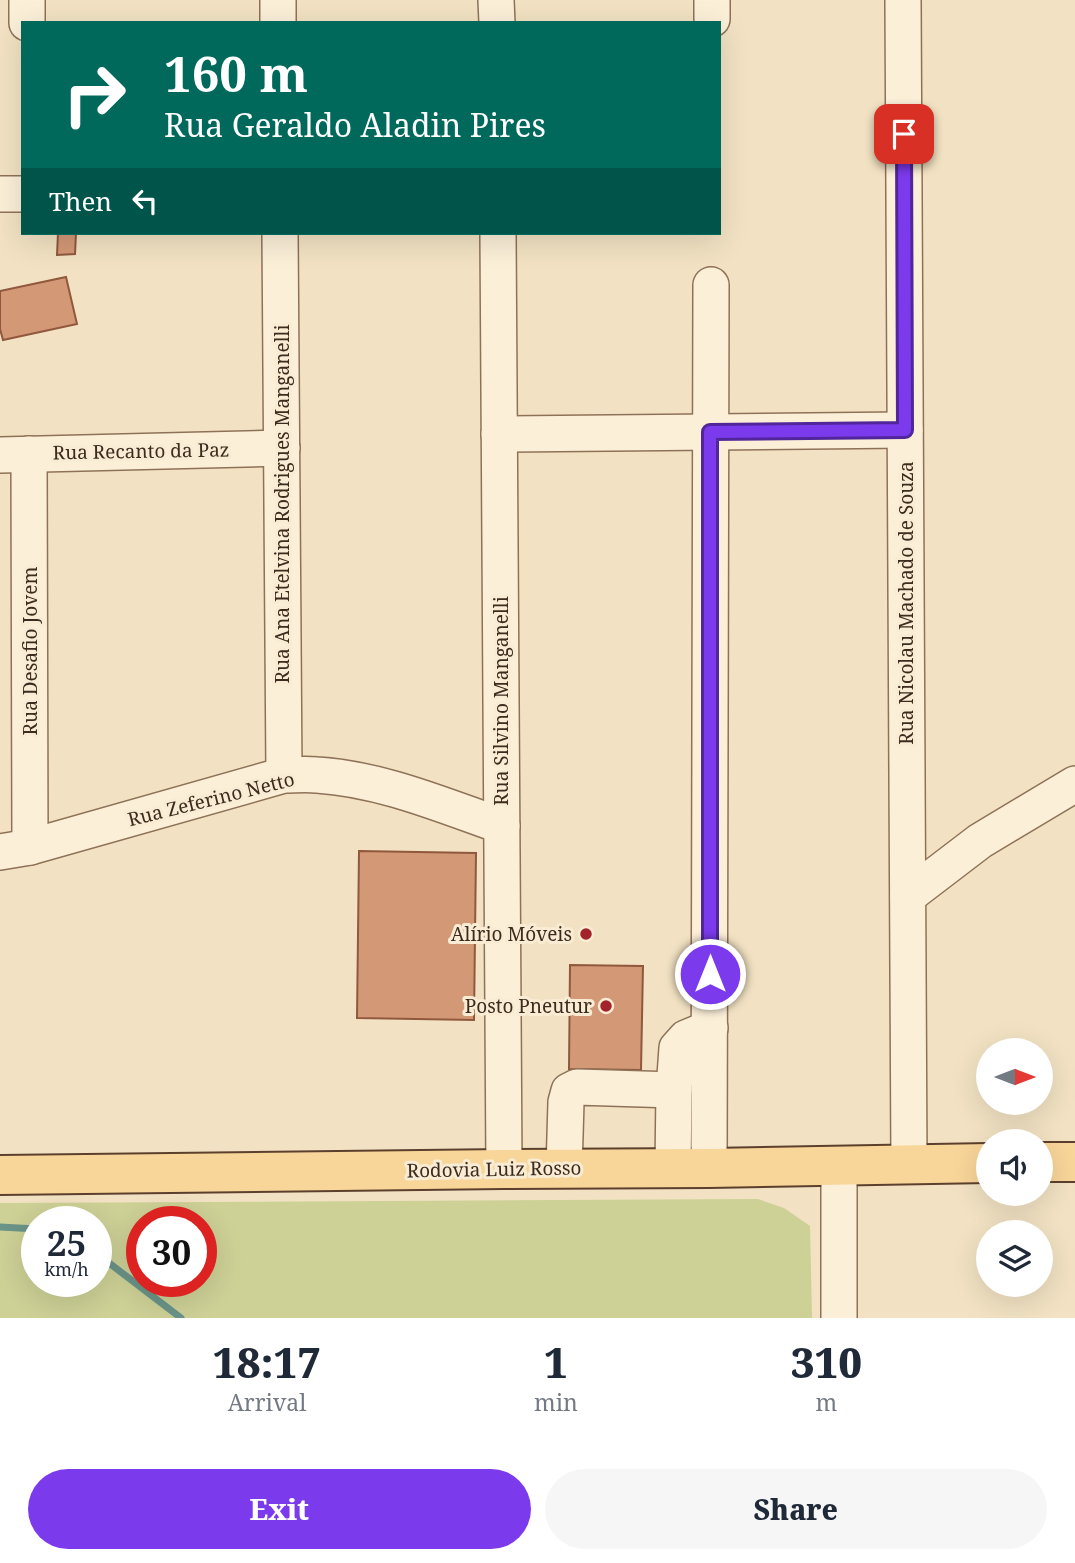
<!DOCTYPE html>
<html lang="en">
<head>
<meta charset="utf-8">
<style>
	:root { --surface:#fff; --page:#f6f6f7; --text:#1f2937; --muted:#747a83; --accent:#7c3aed }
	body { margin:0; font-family:"Noto Serif",serif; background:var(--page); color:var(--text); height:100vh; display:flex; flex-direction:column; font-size:26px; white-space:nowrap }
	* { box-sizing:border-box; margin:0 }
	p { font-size:23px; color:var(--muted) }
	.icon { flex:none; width:38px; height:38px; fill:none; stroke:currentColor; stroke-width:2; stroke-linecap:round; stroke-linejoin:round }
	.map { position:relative; height:1318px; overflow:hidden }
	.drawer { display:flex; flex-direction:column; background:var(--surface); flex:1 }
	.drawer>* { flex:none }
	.guide { position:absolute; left:21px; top:21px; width:700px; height:214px; border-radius:0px; box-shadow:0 7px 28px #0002; background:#00695c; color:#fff; overflow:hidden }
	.needle { width:46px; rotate:90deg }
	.tools { position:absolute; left:976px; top:1038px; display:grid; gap:14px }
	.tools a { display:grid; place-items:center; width:77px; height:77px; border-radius:50%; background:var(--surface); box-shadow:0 7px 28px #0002; font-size:35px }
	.speed { position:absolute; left:21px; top:1206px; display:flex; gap:14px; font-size:35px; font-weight:700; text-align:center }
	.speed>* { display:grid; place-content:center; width:91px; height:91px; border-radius:50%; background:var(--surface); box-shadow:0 7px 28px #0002; line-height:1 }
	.speed small { font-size:18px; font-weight:400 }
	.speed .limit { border:10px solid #d22; background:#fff; color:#111 }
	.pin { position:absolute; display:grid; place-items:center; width:60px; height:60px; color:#fff; margin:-30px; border-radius:14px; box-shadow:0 4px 10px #0006 }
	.me { position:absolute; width:77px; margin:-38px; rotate:0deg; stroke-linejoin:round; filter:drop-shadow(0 0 5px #0008) }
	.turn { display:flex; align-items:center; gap:24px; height:147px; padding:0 28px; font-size:32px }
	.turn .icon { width:91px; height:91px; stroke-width:2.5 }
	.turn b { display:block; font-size:49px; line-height:60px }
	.then { display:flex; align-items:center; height:66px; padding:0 28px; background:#0003; gap:14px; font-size:26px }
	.eta { display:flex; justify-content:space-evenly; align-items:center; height:119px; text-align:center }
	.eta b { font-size:42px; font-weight:800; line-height:49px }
	.button { display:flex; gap:14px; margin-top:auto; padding:14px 28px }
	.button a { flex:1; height:80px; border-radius:42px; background:var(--accent); color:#fff; font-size:28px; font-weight:800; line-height:80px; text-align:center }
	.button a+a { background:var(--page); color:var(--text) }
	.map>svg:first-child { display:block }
</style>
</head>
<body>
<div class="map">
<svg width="1075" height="1318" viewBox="0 0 1075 1318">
	<rect width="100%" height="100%" fill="#f2e2c3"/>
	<path fill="#cdd196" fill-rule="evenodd" d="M758 1199 784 1208 810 1226 812 1318H0V1203ZM37 1222H96V1281H37ZM142 1222H201V1281H142Z"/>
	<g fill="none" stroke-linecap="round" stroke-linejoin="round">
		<g stroke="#6b9488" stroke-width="7">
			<path d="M0 1227 37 1229"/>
			<path d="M96 1253 181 1318"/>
		</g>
	</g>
	<g fill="#d39876" stroke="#90583c" stroke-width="2">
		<path d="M58 233H76L75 254 57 255Z"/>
		<path d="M66 277 77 324 3 340 0 329V291Z"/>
		<path d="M359 851 476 853 474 1020 357 1018Z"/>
		<path d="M570 965 643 966 641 1070 569 1069Z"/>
	</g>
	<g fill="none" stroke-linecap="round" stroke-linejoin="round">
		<defs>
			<g id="minor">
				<path d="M27 0V23"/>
				<path d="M278 0V23"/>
				<path d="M496 0 497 23"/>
				<path d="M712 0V19"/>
				<path d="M903 0 909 1163"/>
				<path d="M0 194H23"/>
				<path d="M280 233 284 775"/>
				<path d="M498 233 504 1169"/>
				<path d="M499 434 905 430"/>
				<path d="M29 454 30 847"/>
				<path d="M0 455 282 448"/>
				<path d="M0 852 30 847 284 775C295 775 306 774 317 775 381 779 442 805 502 826"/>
				<path d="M908 896 980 841 1075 784"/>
				<path d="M673 1168 674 1090 677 1048 686 1038 710 1028"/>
				<path d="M709 1168 711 285"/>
				<path d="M564 1169 566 1102 569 1091 577 1087 674 1090"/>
				<path d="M839 1318V1166"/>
			</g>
			<g id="major">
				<path d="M1041 1162H1075"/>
				<path d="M0 1175 504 1169 709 1168 989 1163"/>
			</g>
		</defs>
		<use href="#minor" stroke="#8e7258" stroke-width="38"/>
		<use href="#major" stroke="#5c402d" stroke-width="42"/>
		<use href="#minor" stroke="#fcefd8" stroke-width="35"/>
		<use href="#major" stroke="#f8d599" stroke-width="38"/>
	</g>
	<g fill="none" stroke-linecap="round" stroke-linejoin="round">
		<defs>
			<path id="route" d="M710 974V432L905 430 904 134"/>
		</defs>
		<use href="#route" stroke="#51269a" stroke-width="18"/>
		<use href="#route" stroke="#7c3aed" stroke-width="12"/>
	</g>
	<g fill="#a3232a" stroke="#f8ecd4" stroke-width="2.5">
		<circle cx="586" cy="934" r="7"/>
		<circle cx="606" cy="1006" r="7"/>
	</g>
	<g text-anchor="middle" stroke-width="6" stroke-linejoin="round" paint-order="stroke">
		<g font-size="19" fill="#3d2b1d" stroke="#f8ecd4">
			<text transform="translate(141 451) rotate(-1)" y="7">Rua Recanto da Paz</text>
			<text transform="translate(282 504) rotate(-90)" y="7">Rua Ana Etelvina Rodrigues Manganelli</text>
			<text transform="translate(906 603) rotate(-90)" y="7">Rua Nicolau Machado de Souza</text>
			<text transform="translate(30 651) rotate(-90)" y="7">Rua Desafio Jovem</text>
			<text transform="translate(501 701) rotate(-90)" y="7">Rua Silvino Manganelli</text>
			<text transform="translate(211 799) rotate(-14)" y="7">Rua Zeferino Netto</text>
			<text transform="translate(494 1169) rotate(-1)" y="7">Rodovia Luiz Rosso</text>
		</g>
		<g font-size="19" fill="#3d2b1d" stroke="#f8ecd4" text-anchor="end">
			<text x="572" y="941">Alírio Móveis</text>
			<text x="592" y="1013">Posto Pneutur</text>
		</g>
	</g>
</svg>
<div class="tools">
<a><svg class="needle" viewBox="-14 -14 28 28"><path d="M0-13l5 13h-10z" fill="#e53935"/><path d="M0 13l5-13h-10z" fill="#747a83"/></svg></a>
<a><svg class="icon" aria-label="sound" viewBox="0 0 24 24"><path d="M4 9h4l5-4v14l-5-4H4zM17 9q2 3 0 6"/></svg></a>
<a><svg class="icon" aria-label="layers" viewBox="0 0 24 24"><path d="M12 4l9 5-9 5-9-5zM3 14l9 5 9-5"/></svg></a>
</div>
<div class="speed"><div>25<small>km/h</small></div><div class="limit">30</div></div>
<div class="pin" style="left:904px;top:134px;background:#d93025"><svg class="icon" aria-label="arrive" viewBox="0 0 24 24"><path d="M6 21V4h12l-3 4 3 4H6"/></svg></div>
<svg class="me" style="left:710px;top:974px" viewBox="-20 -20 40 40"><circle r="17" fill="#7c3aed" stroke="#fff" stroke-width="3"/><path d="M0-11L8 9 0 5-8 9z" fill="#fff"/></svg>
<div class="guide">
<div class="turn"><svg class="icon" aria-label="right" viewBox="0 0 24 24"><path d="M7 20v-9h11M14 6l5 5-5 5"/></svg><div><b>160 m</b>Rua Geraldo Aladin Pires</div></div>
<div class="then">Then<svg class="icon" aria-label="left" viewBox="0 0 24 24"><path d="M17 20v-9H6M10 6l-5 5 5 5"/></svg></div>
</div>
</div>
<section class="drawer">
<div class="eta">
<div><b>18:17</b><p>Arrival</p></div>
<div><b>1</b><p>min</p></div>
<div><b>310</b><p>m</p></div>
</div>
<div class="button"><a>Exit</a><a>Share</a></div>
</section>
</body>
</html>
